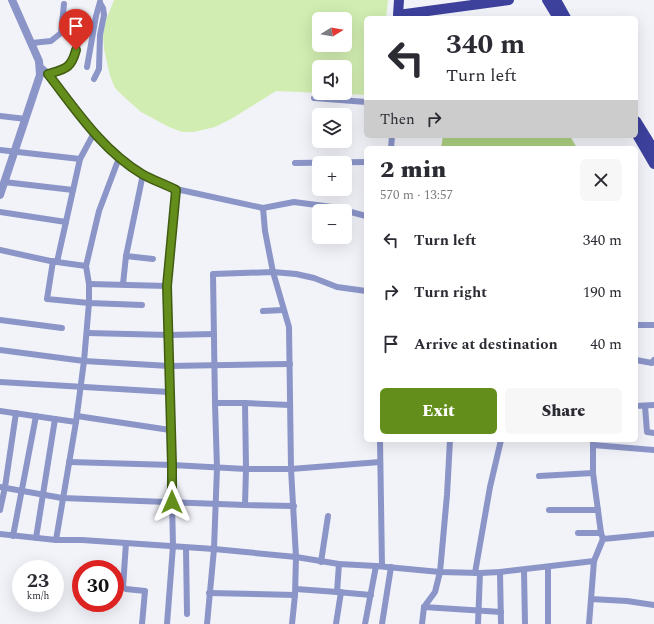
<!DOCTYPE html>
<html lang="en">
<head>
<meta charset="utf-8">
<style>
	:root { --surface:#fff; --page:#f7f7f7; --text:#2b2b33; --muted:#7c7c81; --accent:#648e1c }
	body { margin:0; font-family:Spectral,serif; background:var(--page); color:var(--text); height:100vh; display:flex; flex-direction:column; font-size:15px; white-space:nowrap }
	* { box-sizing:border-box; margin:0 }
	p { font-size:13px; color:var(--muted) }
	.icon { flex:none; width:22px; height:22px; fill:none; stroke:currentColor; stroke-width:2; stroke-linecap:round; stroke-linejoin:round }
	.map { position:relative; flex:1; overflow:hidden }
	.details { position:absolute; left:364px; top:146px; width:274px; height:296px; display:flex; flex-direction:column; background:var(--surface); border-radius:6px; box-shadow:0 4px 16px #0002 }
	.details>* { flex:none }
	.top-card { position:absolute; left:364px; top:16px; width:274px; height:122px; border-radius:6px; box-shadow:0 4px 16px #0002; background:#fff; color:var(--text); overflow:hidden }
	.needle { width:26px; rotate:79deg }
	.fabs { position:absolute; left:312px; top:12px; display:grid; gap:8px }
	.fabs a { display:grid; place-items:center; width:40px; height:40px; border-radius:6px; background:var(--surface); box-shadow:0 4px 16px #0002; font-size:20px }
	.speed { position:absolute; left:12px; top:560px; display:flex; gap:8px; font-size:20px; font-weight:700; text-align:center }
	.speed>* { display:grid; place-content:center; width:52px; height:52px; border-radius:50%; background:var(--surface); box-shadow:0 4px 16px #0002; line-height:1 }
	.speed small { font-size:10px; font-weight:400 }
	.speed .limit { border:6px solid #d22; background:#fff; color:#111 }
	.pin { position:absolute; display:grid; place-items:center; width:34px; height:34px; color:#fff; margin:-41px -17px; border-radius:50% 50% 50% 0; rotate:-45deg; box-shadow:0 0 4px #0007 }
	.pin .icon { rotate:45deg }
	.me { position:absolute; width:44px; margin:-22px; rotate:0deg; stroke-linejoin:round; filter:drop-shadow(0 0 3px #0008) }
	.turn { display:flex; align-items:center; gap:14px; height:84px; padding:0 16px; font-size:18px }
	.turn .icon { width:52px; height:52px; stroke-width:2.5 }
	.turn b { display:block; font-size:28px; line-height:34px }
	.then { display:flex; align-items:center; height:38px; padding:0 16px; background:#0003; gap:8px; font-size:15px }
	.round { display:grid; place-items:center; flex:none; width:42px; height:42px; border-radius:6px; background:var(--page) }
	.overview { display:flex; align-items:center; justify-content:space-between; height:68px; padding:0 16px }
	h1 { font-size:24px; font-weight:800; line-height:30px }
	.action { display:flex; gap:8px; margin-top:auto; padding:8px 16px }
	.action a { flex:1; height:46px; border-radius:6px; background:var(--accent); color:#fff; font-size:16px; font-weight:800; line-height:46px; text-align:center }
	.action a+a { background:var(--page); color:var(--text) }
	ul { padding:0; list-style:none }
	li { display:flex; align-items:center; gap:12px; height:52px; padding:0 16px }
	li div { flex:1 }
	li b { display:block; font-size:15px }
	li em { font-style:normal }
	.map>svg:first-child { display:block }
</style>
</head>
<body>
<div class="map">
<svg width="654" height="624" viewBox="0 0 654 624">
	<rect width="100%" height="100%" fill="#f2f3f9"/>
	<path fill="#d1edb1" fill-rule="evenodd" d="M114 0H388L386 18H366V95L322 93H345V67H319V93L276 91 231 119 215 127 194 132H182L169 127 141 112 123 96 115 88 110 76 104 49 103 35 106 20ZM319 19H345V45H319Z"/>
	<path fill="#aed182" d="M443 136H570L577 148H441Z"/>
	<g fill="none" stroke-linecap="round" stroke-linejoin="round">
		<g stroke="#8b95c8" stroke-width="6">
			<path d="M32 43 51 41 61 33 64 4"/>
			<path d="M40 66 48 73 94 133 119 158 143 174 176 189 263 208 294 202 332 207 366 216"/>
			<path d="M87 67 96 16 100 2"/>
			<path d="M48 73 64 70 73 60 79 41"/>
			<path d="M94 79 99 69 100 35 104 15 103 8 100 3"/>
			<path d="M314 98 366 102"/>
			<path d="M0 116 26 119"/>
			<path d="M391 148 392 136"/>
			<path d="M0 150 80 159"/>
			<path d="M119 158 99 211 86 266 89 284V303L84 361 169 366 173 546 167 624"/>
			<path d="M295 163 366 162"/>
			<path d="M4 182 73 190"/>
			<path d="M176 189 167 286 169 366 290 364"/>
			<path d="M263 208 265 231 273 272 289 327 291 469 296 557 295 595 292 624"/>
			<path d="M0 212 66 222"/>
			<path d="M0 250 55 262"/>
			<path d="M126 256 153 259"/>
			<path d="M53 261 47 299 89 303 142 305"/>
			<path d="M86 266 57 262 80 159 94 133"/>
			<path d="M89 284 167 286"/>
			<path d="M123 284 126 256 143 174"/>
			<path d="M263 311 283 310"/>
			<path d="M0 320 62 328"/>
			<path d="M636 325H654"/>
			<path d="M87 333 169 335 214 334"/>
			<path d="M0 350 84 361 76 422 56 540"/>
			<path d="M636 360 652 363 654 360"/>
			<path d="M0 382 169 392"/>
			<path d="M215 403H245L290 405"/>
			<path d="M245 403 246 469 245 505 294 506"/>
			<path d="M636 406 654 405"/>
			<path d="M645 406 647 432 654 433"/>
			<path d="M0 411 76 422"/>
			<path d="M77 416 170 430"/>
			<path d="M380 440 382 566"/>
			<path d="M593 440V473L601 533 603 539"/>
			<path d="M593 445 654 450"/>
			<path d="M69 462 172 465 246 469H291L380 462"/>
			<path d="M539 476 593 473"/>
			<path d="M0 487 62 498 245 505"/>
			<path d="M0 510 5 487 16 413"/>
			<path d="M549 510H598"/>
			<path d="M578 533H601"/>
			<path d="M0 534 56 540H82L214 549 296 557 339 564 376 566 440 572 480 573 500 572 594 561 603 539 654 534"/>
			<path d="M13 536 36 416"/>
			<path d="M36 538 55 419"/>
			<path d="M126 543 123 587 126 589 145 591 142 624"/>
			<path d="M186 548 187 614"/>
			<path d="M594 561 591 599 627 601 654 605"/>
			<path d="M321 562 328 516"/>
			<path d="M339 564 337 592 371 595"/>
			<path d="M548 567V624"/>
			<path d="M524 570 525 624"/>
			<path d="M500 572 501 624"/>
			<path d="M475 573 490 487 501 440"/>
			<path d="M296 589 337 592"/>
			<path d="M209 593 295 595"/>
			<path d="M424 607 501 612"/>
			<path d="M207 624 214 549 217 468 215 403 213 274 273 272 296 274 314 278 337 287 366 291"/>
			<path d="M336 624 341 592"/>
			<path d="M365 624 376 566"/>
			<path d="M382 624 391 567"/>
			<path d="M422 624 424 607 435 592 440 572 447 495 450 440"/>
			<path d="M478 624 480 573"/>
			<path d="M589 624 591 599"/>
		</g>
		<path stroke="#8b95c8" stroke-width="8" d="M0 195 40 75 39 61 12 0"/>
		<g stroke="#3d419c" stroke-width="10">
			<path d="M399 0 398 15 509 0"/>
			<path d="M547 0 558 18"/>
			<path d="M556 0 566 18"/>
			<path d="M636 121 654 150"/>
			<path d="M636 133 654 164"/>
		</g>
	</g>
	<g fill="none" stroke-linecap="round" stroke-linejoin="round">
		<defs>
			<path id="route" d="M76 50C71 69 65 69 48 74 76 110 102 150 142 174 152 180 165 184 176 190L167 286 172 465V502"/>
		</defs>
		<use href="#route" stroke="#415c12" stroke-width="10"/>
		<use href="#route" stroke="#648e1c" stroke-width="7"/>
	</g>
</svg>
<div class="fabs">
<a><svg class="needle" viewBox="-14 -14 28 28"><path d="M0-13l5 13h-10z" fill="#e53935"/><path d="M0 13l5-13h-10z" fill="#7c7c81"/></svg></a>
<a><svg class="icon" aria-label="sound" viewBox="0 0 24 24"><path d="M4 9h4l5-4v14l-5-4H4zM17 9q2 3 0 6"/></svg></a>
<a><svg class="icon" aria-label="layers" viewBox="0 0 24 24"><path d="M12 4l9 5-9 5-9-5zM3 14l9 5 9-5"/></svg></a>
<a>+</a>
<a>−</a>
</div>
<div class="speed"><div>23<small>km/h</small></div><div class="limit">30</div></div>
<div class="pin" style="left:76px;top:50px;background:#d93025"><svg class="icon" aria-label="arrive" viewBox="0 0 24 24"><path d="M6 21V4h12l-3 4 3 4H6"/></svg></div>
<svg class="me" style="left:172px;top:502px" viewBox="-20 -20 40 40"><path d="M0-17L14 15 0 8-14 15z" fill="#648e1c" stroke="#fff" stroke-width="4"/></svg>
<div class="top-card">
<div class="turn"><svg class="icon" aria-label="left" viewBox="0 0 24 24"><path d="M17 20v-9H6M10 6l-5 5 5 5"/></svg><div><b>340 m</b>Turn left</div></div>
<div class="then">Then<svg class="icon" aria-label="right" viewBox="0 0 24 24"><path d="M7 20v-9h11M14 6l5 5-5 5"/></svg></div>
</div>
<section class="details">
<div class="overview"><div><h1>2 min</h1><p>570 m · 13:57</p></div><a class="round"><svg class="icon" aria-label="close" viewBox="0 0 24 24"><path d="M6 6l12 12M18 6L6 18"/></svg></a></div>
<ul>
<li><svg class="icon" aria-label="left" viewBox="0 0 24 24"><path d="M17 20v-9H6M10 6l-5 5 5 5"/></svg><div><b>Turn left</b></div><em>340 m</em></li>
<li><svg class="icon" aria-label="right" viewBox="0 0 24 24"><path d="M7 20v-9h11M14 6l5 5-5 5"/></svg><div><b>Turn right</b></div><em>190 m</em></li>
<li><svg class="icon" aria-label="arrive" viewBox="0 0 24 24"><path d="M6 21V4h12l-3 4 3 4H6"/></svg><div><b>Arrive at destination</b></div><em>40 m</em></li>
</ul>
<div class="action"><a>Exit</a><a>Share</a></div>
</section>
</div>
</body>
</html>
